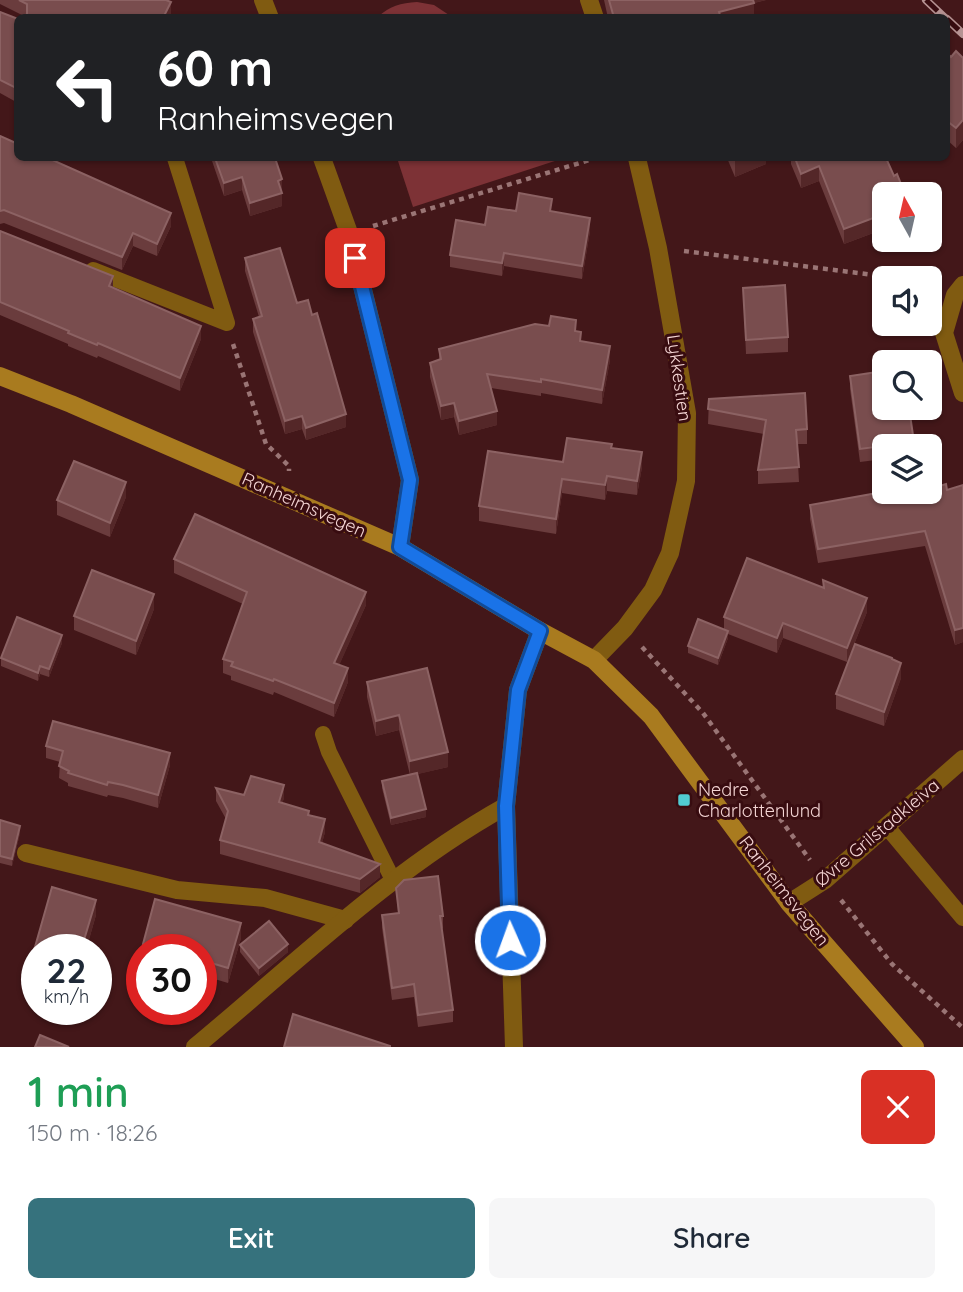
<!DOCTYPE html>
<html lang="en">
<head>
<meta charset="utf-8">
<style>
	:root { --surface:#fff; --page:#f6f6f7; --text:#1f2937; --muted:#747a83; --accent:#36727d }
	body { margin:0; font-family:Quicksand,sans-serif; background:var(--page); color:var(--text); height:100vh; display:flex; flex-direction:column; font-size:26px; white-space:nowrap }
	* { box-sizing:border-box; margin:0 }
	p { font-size:23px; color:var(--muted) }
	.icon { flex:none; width:38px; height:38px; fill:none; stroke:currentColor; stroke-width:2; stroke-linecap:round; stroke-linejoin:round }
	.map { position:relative; height:1047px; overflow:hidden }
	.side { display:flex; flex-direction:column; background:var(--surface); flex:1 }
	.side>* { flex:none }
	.hud { position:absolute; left:14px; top:14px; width:936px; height:147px; border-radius:10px; box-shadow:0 2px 5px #0004; background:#202124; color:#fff; overflow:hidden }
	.needle { width:46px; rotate:352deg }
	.controls { position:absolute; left:872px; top:182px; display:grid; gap:14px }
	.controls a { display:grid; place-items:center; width:70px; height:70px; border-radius:10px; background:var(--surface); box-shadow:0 2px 5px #0004; font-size:35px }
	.speed { position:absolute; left:21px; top:934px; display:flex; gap:14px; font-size:35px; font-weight:700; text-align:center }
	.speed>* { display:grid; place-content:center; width:91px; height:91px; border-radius:50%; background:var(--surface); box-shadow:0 2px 5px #0004; line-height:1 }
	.speed small { font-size:18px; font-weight:400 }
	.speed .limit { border:10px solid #d22; background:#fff; color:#111 }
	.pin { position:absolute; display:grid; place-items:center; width:60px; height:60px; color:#fff; margin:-30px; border-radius:14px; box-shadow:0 4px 10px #0006 }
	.me { position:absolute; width:77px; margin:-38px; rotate:358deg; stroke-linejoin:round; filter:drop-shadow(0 0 5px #0008) }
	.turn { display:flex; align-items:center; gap:24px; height:147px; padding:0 28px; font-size:32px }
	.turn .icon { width:91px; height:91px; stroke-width:2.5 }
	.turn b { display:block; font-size:49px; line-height:60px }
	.round { display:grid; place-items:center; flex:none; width:74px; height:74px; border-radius:10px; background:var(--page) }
	.headline { display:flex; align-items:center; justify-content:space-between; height:119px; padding:0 28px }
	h1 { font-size:42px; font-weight:600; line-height:52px; color:#1e9e55 }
	.button { display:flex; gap:14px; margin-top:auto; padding:14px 28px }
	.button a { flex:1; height:80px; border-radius:10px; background:var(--accent); color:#fff; font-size:28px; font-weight:600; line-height:80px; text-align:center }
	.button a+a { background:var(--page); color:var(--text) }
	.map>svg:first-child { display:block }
</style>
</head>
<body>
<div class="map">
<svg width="963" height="1047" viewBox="0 0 963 1047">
	<rect width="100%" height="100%" fill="#431719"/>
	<g fill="#7d3236">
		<path d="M417 2 434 5 452 17H378C389 6 401 3 417 2Z"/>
		<path d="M397 158H564L413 207Z"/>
	</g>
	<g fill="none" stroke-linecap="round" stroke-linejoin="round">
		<g stroke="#9a7575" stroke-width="4.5" stroke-dasharray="5 5" stroke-linecap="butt">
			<path d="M373 226 596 158"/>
			<path d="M684 251 898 278"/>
			<path d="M233 344 266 444 289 466V471"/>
			<path d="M642 647 703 713 810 860"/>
			<path d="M841 900 892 964 963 1028"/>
		</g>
		<g stroke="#805b11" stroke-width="16">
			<path d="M93 270 227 323 175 158"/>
			<path d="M323 734 329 752 394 882"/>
			<path d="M887 827 963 918"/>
		</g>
		<g stroke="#805b11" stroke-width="18">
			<path d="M263 0 270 18"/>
			<path d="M589 0 595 18"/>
			<path d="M322 158 349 233 410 480 400 547"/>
			<path d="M963 285 955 295 944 333 963 393"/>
			<path d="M594 660 625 628 653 590 670 553 686 481 687 413 658 248 637 158"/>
			<path d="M26 853 177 890 265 898 345 920"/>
			<path d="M789 903 825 880 963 759"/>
			<path d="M195 1047C295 964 391 870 506 806"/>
			<path d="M514 1047 506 806 518 690 540 631"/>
		</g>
		<path stroke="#a97b1f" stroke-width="18" d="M0 376 71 404 400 547 540 631 594 660 651 716 789 903 915 1047"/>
		<defs>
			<g id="rail">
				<path d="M926 0 945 18"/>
				<path d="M947 19 963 34"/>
			</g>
		</defs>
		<use href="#rail" stroke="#b69393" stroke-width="8"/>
		<use href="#rail" stroke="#380c10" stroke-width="5" stroke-dasharray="16" stroke-linecap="butt"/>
	</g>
	<g fill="#6a3c3d">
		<path d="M0 0H166L171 16H24L0 4Z"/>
		<path d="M604 0H766L754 3V18H608Z"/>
		<path d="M0 12 18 19V103L0 93Z"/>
		<path d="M947 53 951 57 963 58V140L956 148 947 140Z"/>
		<path d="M0 136 171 226 157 256 133 246 122 270 4 223 0 224Z"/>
		<path d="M211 158H275L282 192V206L250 216 242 190 224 196Z"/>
		<path d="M727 158H766V164L735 177Z"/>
		<path d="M791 158H886L884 194V229L844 244 819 181 801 188 791 164Z"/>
		<path d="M516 211 552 212 590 231 582 279 504 266 502 276 450 267V255L485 225Z"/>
		<path d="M0 231 113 288 201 339 180 391 98 356 97 358 68 346V344L0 315Z"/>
		<path d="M245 258 297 303 346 427 306 440 302 429 285 434 253 332V319L259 317 245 271Z"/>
		<path d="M743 288 788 337V352L746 354Z"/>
		<path d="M576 331 581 341 610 360 602 404 541 393V396L491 388 497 425 459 435 454 417 441 420 430 377V363L439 360V349Z"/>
		<path d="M850 376 884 408 914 442V446H884V459L860 462 850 389Z"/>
		<path d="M709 399 807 429V444H797L799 482 758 484V470L764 434 708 424Z"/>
		<path d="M612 448 642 467 637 495 607 491 605 500 562 493 556 534 479 521V506L563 462Z"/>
		<path d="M963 485V642L955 645 925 546 818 563 810 519V505L885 503 947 490Z"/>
		<path d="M126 497 110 537 57 515V500Z"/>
		<path d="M174 559 366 605 339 665 348 682 334 717 274 692 273 695 231 680V676L223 673V659L243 604 174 573Z"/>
		<path d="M823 580 867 612 847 662 783 638 777 653 728 634V638L718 665 688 653V646L724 629V617L823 587Z"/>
		<path d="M154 609 136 655 74 630V616Z"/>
		<path d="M62 643 49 677 40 674 38 681 1 666V658Z"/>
		<path d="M901 678 884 726 836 709V694Z"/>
		<path d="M367 682 448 767 417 774 426 817 391 825 382 788V781L410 775 399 730 376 736 367 697Z"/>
		<path d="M46 746 170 765 158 808 123 798 108 795 107 797 68 786V783L59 778 60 762 46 758Z"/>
		<path d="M216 788 244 795 284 798 282 803 309 815 325 832 322 843 380 877 360 893 220 854V840L226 819 216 801Z"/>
		<path d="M0 820 20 833 12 866 0 863Z"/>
		<path d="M52 887 96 900V915L86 950H37V970L33 969V954Z"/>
		<path d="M396 888 443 916V928L442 929 453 1010V1022L418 1027 414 997 392 1000 382 928V915L398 913Z"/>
		<path d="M241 938 228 983 201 975V950H143V944Z"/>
		<path d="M240 945 288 952 259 976 240 952Z"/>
	</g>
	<g fill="#542728">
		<path d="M749 0H766L754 3V18H719V12Z"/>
		<path d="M171 2V16L170 18H163Z"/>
		<path d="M963 120V140L956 148V128Z"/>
		<path d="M735 158H766V164L735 177Z"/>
		<path d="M819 166V181L801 188V174Z"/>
		<path d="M242 177V190L224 196V183Z"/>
		<path d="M282 179V192L278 194V181Z"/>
		<path d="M282 193V206L250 216V203Z"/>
		<path d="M171 213V226L157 256V244Z"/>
		<path d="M884 214V229L844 244V229Z"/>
		<path d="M590 218V231L582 279V266Z"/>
		<path d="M133 233V246L122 270V257Z"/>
		<path d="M504 253V266L502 276V263Z"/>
		<path d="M113 276V289L109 286Z"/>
		<path d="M201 326V339L180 391V378Z"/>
		<path d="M610 346V360L602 404V390Z"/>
		<path d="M454 403V417L441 420V406Z"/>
		<path d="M497 411V425L459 435V421Z"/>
		<path d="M346 414V427L306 440V428Z"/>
		<path d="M302 416V429L285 434V421Z"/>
		<path d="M642 452V467L637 495V481Z"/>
		<path d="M607 476V491L605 500V485Z"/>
		<path d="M562 479V493L556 534V519Z"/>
		<path d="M126 482V497L110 537V523Z"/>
		<path d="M366 592V605L334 677V663Z"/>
		<path d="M154 594V609L136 655V641Z"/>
		<path d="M867 598V612L847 662V648Z"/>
		<path d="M783 623V638L777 653V638Z"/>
		<path d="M963 628V642L955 645V630Z"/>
		<path d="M728 631V638L718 665V658Z"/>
		<path d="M62 635V643L49 677V669Z"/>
		<path d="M901 663V678L884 726V712Z"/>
		<path d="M40 666V674L38 681V673Z"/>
		<path d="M348 668V682L334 717V703Z"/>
		<path d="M399 715V730L376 736V721Z"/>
		<path d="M448 752V767L410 776V761Z"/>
		<path d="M170 753V765L158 808V795Z"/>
		<path d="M284 785V798L279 816V802Z"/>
		<path d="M426 809V817L391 825V818Z"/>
		<path d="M325 819V832L319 855V842Z"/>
		<path d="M20 826V833L12 866V859Z"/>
		<path d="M380 864V877L360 893V879Z"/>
		<path d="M96 900V915L86 950H81Z"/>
		<path d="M241 923V938L228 983V968Z"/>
		<path d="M288 944V952L259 976V968Z"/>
	</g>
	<g fill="#794d4e" stroke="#8c6263" stroke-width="2">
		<path d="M19 0H166L171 2 163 18H22L27 14V4Z"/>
		<path d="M609 0H753L754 3 719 12 721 18H614Z"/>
		<path d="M0 12 18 19V89L0 80Z"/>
		<path d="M956 51 963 58V120L956 128 947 121V53L951 57Z"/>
		<path d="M0 136 18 144V158H48L171 213 157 244 133 233 122 257 4 210 0 211Z"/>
		<path d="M215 158H275L282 179 278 181 282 193 250 203 242 177 224 183Z"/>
		<path d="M795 158H886L894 176 897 174 905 194H884V214L844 229 819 166 801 174Z"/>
		<path d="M519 193 552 199 550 211 590 218 582 266 504 253 502 263 450 255 456 220 485 225 488 207 516 211Z"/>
		<path d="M0 231 113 276 109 286 201 326 180 378 98 343 97 345 68 333 69 331 0 302Z"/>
		<path d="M280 248 297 303 308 300 312 315 317 313 346 414 306 428 302 416 285 421 253 319 262 316 245 258Z"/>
		<path d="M785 285 788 337 746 340 743 288Z"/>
		<path d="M551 316 576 320 575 331 581 332 580 341 610 346 602 390 541 379V382L487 374 497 411 459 421 454 403 441 406 430 363 441 359 439 349 535 324 549 326Z"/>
		<path d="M884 371V408H909L914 442 860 449 850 376Z"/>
		<path d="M805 393 807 429 796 430 799 467 758 470 766 420 708 409 709 399Z"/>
		<path d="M567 438 612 444 611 448 642 452 637 481 607 476 605 485 562 479 556 519 479 506 488 451 563 462Z"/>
		<path d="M74 461 126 482 110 523 57 500Z"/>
		<path d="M946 484 947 490 963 485V628L955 630 925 531 818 549 810 505 883 492 885 503 921 492H929V489Z"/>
		<path d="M195 514 366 592 334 663 348 668 334 703 274 679 273 681 231 666 233 662 223 659 247 592 174 559Z"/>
		<path d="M747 558 824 588 823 580 867 598 847 648 783 623 777 638 724 617Z"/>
		<path d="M92 570 154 594 136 641 74 616Z"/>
		<path d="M17 617 62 635 49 669 40 666 38 673 1 658Z"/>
		<path d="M698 619 728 631 718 658 688 646Z"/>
		<path d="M855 644 892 658V659L901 663 884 712 836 694Z"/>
		<path d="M427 668 448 752 410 761 399 715 376 721 367 682Z"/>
		<path d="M53 721 170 753 158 795 123 785 108 782 107 785 68 773 69 771 59 766 63 751 46 746Z"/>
		<path d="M417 773 426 809 391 818 382 781Z"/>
		<path d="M251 776 284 785 279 802 309 811 308 815 325 819 319 842 380 864 360 879 220 840 228 811 216 788 244 795Z"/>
		<path d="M0 820 20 826 12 859 0 856Z"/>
		<path d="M438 876 443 916H440L453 1010 418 1015 414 984 392 988 382 915 399 913 396 888 404 880Z"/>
		<path d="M52 887 96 900 81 950H37V955L33 954Z"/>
		<path d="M155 899 241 923 228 968 201 960V950H166L143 944Z"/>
		<path d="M269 921 288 944 259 968 240 945Z"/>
		<path d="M293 1014 390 1046V1047H284Z"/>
		<path d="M40 1035 69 1047H35Z"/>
	</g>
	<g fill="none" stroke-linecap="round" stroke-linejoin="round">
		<defs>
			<path id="route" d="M355 258 410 480 400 547 540 631 518 690 506 806 510 940"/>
		</defs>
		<use href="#route" stroke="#114b97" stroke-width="18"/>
		<use href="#route" stroke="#1a73e8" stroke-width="12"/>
	</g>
	<rect fill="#51ccd2" stroke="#380c10" stroke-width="2.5" x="677" y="793" width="14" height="14" rx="3.5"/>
	<g text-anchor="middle" stroke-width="6" stroke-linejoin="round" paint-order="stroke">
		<g font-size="18" fill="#f4d5d4" stroke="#380c10">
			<text transform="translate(679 378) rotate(82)" y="6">Lykkestien</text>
			<text transform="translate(304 505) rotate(24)" y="6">Ranheimsvegen</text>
			<text transform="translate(877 833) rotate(-40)" y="6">Øvre Grilstadkleiva</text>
			<text transform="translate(784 891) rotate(52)" y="6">Ranheimsvegen</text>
		</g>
		<g font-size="18" fill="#f4d5d4" stroke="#380c10" text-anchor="start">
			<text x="698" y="796">Nedre<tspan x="698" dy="21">Charlottenlund</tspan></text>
		</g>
	</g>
</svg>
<div class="controls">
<a><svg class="needle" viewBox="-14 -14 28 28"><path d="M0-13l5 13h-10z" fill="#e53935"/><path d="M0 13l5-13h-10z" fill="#747a83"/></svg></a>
<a><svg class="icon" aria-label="sound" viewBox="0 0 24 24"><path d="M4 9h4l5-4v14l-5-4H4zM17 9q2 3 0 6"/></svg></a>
<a><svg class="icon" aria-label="search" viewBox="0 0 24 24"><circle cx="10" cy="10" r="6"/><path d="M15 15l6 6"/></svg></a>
<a><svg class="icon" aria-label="layers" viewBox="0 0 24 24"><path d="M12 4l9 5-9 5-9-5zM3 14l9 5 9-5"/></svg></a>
</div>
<div class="speed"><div>22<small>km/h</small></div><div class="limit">30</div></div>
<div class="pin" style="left:355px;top:258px;background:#d93025"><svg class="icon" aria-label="arrive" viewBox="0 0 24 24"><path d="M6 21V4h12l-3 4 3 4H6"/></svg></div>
<svg class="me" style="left:510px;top:940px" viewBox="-20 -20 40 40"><circle r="17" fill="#1a73e8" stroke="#fff" stroke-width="3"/><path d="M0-11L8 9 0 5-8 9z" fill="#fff"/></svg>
<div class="hud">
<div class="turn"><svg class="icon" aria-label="left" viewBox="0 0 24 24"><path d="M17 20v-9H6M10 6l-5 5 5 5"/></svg><div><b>60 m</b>Ranheimsvegen</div></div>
</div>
</div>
<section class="side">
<div class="headline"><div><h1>1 min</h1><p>150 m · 18:26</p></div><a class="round" style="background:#d93025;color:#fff"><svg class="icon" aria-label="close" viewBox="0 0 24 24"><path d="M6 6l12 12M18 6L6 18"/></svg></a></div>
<div class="button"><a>Exit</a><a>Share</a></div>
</section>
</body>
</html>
